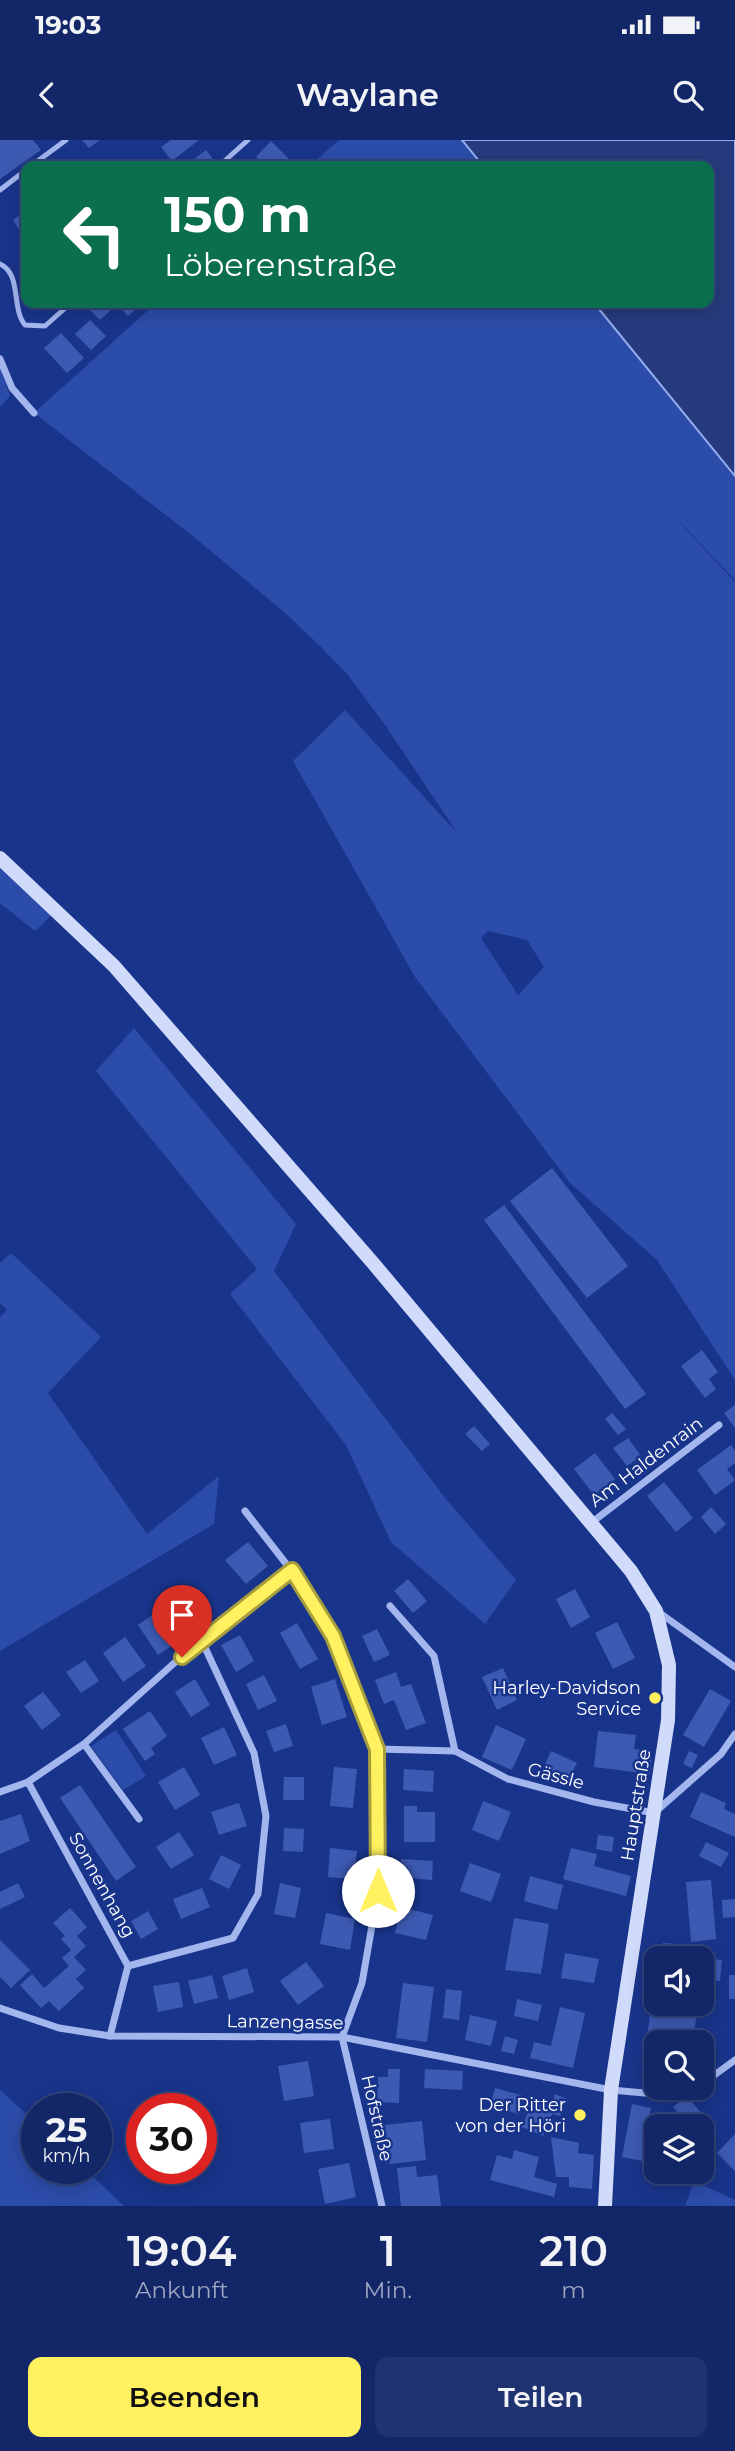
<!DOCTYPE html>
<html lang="de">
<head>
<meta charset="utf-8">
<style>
	:root { --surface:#132768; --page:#203371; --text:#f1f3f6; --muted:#9da5c0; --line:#32447c; --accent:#fff160 }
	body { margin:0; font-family:Montserrat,sans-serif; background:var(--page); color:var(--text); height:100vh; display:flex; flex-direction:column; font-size:26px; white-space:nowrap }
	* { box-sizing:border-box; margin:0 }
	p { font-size:23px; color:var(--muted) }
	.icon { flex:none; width:38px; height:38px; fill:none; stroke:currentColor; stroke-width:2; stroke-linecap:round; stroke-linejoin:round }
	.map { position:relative; height:2066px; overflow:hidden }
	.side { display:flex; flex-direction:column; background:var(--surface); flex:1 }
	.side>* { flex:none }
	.banner { position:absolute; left:21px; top:21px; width:693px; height:147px; border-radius:14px; box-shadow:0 4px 18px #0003,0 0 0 2px var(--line); background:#0b6e4f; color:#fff; overflow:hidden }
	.controls { position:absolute; left:644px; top:1806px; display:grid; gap:14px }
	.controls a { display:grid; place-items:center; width:70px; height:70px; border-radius:14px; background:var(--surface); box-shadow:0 4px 18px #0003,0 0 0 2px var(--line); font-size:35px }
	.speed { position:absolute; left:21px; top:1953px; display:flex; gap:14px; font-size:35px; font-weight:700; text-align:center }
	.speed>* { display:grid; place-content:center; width:91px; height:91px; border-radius:50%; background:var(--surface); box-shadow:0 4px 18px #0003,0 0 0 2px var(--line); line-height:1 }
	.speed small { font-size:18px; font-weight:400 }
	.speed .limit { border:10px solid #d22; background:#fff; color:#111 }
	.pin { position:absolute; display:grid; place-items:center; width:60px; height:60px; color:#fff; margin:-72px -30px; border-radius:50% 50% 50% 0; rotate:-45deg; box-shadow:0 0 7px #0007 }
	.pin .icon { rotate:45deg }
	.me { position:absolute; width:77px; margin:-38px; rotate:0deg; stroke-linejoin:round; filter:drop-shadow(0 0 5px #0008) }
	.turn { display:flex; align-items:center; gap:24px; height:147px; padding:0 28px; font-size:32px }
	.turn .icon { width:91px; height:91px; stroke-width:2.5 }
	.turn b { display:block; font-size:49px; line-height:60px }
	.eta { display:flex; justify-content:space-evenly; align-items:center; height:119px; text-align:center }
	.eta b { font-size:42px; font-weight:600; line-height:49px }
	.cta { display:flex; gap:14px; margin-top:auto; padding:14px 28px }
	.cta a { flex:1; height:80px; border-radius:14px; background:var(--accent); color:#111; font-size:28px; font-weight:600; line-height:80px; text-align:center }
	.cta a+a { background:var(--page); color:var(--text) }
	.status { display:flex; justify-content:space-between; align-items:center; height:49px; padding:0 35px; background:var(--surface); direction:ltr }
	.status svg { height:19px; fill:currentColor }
	header { display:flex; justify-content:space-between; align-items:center; height:91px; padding:0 28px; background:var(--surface); font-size:32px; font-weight:600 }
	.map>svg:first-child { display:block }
</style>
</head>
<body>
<div class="status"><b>19:03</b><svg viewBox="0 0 49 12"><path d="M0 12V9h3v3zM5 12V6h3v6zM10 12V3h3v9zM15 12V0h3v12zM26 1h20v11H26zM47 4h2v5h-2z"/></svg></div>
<header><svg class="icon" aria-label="back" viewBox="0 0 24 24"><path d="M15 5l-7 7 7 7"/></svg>Waylane<svg class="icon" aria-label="search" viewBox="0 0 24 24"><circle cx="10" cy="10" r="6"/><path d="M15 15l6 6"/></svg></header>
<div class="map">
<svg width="735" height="2066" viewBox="0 0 735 2066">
	<rect width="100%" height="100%" fill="#19348b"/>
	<g fill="#2c4ca9" fill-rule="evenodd">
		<path d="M339 0H462L483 26H309Z"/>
		<path d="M156 163H594L735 336V440L655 356 735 442V1240L657 1120 570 1043 415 837 293 621 345 570 458 694 385 585 348 535 320 506 283 471 189 393 34 273ZM488 791 527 800 544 827 518 855 481 798Z"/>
		<path d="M0 227 10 256 0 267Z"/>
		<path d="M0 718 56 771 35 791 0 763Z"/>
		<path d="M134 888 296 1084 274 1131 446 1359 516 1440 485 1484 391 1402 346 1305 230 1154 257 1129 96 931Z"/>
		<path d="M11 1113 101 1197 48 1253 147 1394 219 1336 214 1384 0 1511V1177L7 1170 0 1163V1123Z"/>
		<path d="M116 1590 146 1636 123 1650 91 1606Z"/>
		<path d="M0 1950 37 1984V2028H84L124 2066H0Z"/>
		<path d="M694 2041 735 2060V2066H685Z"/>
	</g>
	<path fill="#263b7d" stroke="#96aef0" stroke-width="2" d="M462 0H735V336L594 163H709V26H483Z"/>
	<g fill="#3d5ab2">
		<path d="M0 0H33L41 10 0 39Z"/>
		<path d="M82 0H100L89 8Z"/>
		<path d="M171 0H199L172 21 161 7Z"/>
		<path d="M271 1 296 26H265L256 17Z"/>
		<path d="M206 10 216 23 212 26H185Z"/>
		<path d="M26 70V101L13 80Z"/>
		<path d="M83 163H103L110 171 100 180Z"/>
		<path d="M116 163H143L128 176Z"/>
		<path d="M90 180 106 196 91 210 75 194Z"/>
		<path d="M61 193 84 218 67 233 44 208Z"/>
		<path d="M552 1028 628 1126 587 1158 510 1061Z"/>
		<path d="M504 1065 646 1254 625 1269 484 1080Z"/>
		<path d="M702 1210 718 1232 709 1239 716 1249 705 1258 681 1226Z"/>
		<path d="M735 1265V1288L724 1273Z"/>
		<path d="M612 1273 626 1289 618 1295 605 1279Z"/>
		<path d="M474 1286 490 1304 482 1311 465 1294Z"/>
		<path d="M628 1298 641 1316 627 1326 613 1308Z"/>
		<path d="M731 1305 735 1311V1323L727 1329 735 1340 715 1355 697 1330Z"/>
		<path d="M595 1313 615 1339 594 1355 574 1329Z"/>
		<path d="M664 1342 693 1378 676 1392 647 1356Z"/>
		<path d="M711 1367 726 1384 715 1394 701 1377Z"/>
		<path d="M248 1402 268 1426 246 1444 225 1420Z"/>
		<path d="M408 1439 427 1461 413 1473 394 1451Z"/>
		<path d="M575 1449 590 1477 571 1488 556 1459Z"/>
		<path d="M157 1472 177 1502 158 1515 138 1485Z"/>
		<path d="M617 1482 635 1518 613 1529 595 1493Z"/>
		<path d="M297 1483 318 1519 300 1529 280 1493Z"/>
		<path d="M377 1489 390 1515 374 1522 362 1496Z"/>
		<path d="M240 1495 254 1521 236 1532 221 1505Z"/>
		<path d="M125 1497 146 1526 123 1542 103 1513Z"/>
		<path d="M85 1520 99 1541 81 1553 66 1532Z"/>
		<path d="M503 1528 517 1560 497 1570 482 1537Z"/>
		<path d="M396 1532 401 1547 411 1544 426 1583 406 1590 394 1560 384 1564 375 1540Z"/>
		<path d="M264 1535 277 1561 258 1570 246 1544Z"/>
		<path d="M195 1539 210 1565 191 1577 175 1552Z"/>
		<path d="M335 1539 347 1577 322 1585 311 1547Z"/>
		<path d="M710 1549 731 1561 704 1607 683 1595Z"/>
		<path d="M43 1552 61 1575 42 1590 24 1566Z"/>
		<path d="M150 1571 167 1596 151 1608 155 1614 145 1621 123 1589Z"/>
		<path d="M286 1584 293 1606 274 1612 266 1591Z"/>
		<path d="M496 1585 526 1599 512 1630 482 1617Z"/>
		<path d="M224 1587 237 1615 214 1625 201 1598Z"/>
		<path d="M598 1591 636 1595 634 1609 652 1611 650 1634 594 1627Z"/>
		<path d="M551 1611 577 1623 567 1643 542 1631Z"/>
		<path d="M689 1611 698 1615 692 1628 683 1624Z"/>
		<path d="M184 1627 200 1655 175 1670 158 1642Z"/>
		<path d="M334 1627 357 1629 353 1668 330 1666Z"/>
		<path d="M404 1629 434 1631 433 1652 403 1650Z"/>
		<path d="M284 1637H304V1660H283Z"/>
		<path d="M80 1645 136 1727 116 1741 60 1658Z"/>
		<path d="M701 1652 726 1663 724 1669 735 1674V1697L690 1677Z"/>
		<path d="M483 1661 511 1672 499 1701 472 1690Z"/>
		<path d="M239 1663 247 1686 219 1695 211 1672Z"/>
		<path d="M404 1666H417V1672H435V1702H404Z"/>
		<path d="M21 1674 30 1701 0 1714V1681Z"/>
		<path d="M284 1688 304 1689 303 1712 283 1711Z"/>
		<path d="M179 1692 194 1715 171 1729 156 1707Z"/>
		<path d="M598 1695 614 1697 612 1712 596 1709Z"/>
		<path d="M706 1702 729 1713 721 1727 699 1716Z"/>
		<path d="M330 1708 357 1711 354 1739 328 1737Z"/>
		<path d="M571 1708 597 1714 594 1726 631 1736 626 1756 563 1739Z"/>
		<path d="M221 1715 241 1725 229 1749 209 1739Z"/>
		<path d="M401 1719 433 1721 432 1740 400 1737Z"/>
		<path d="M470 1723 501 1734 491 1762 460 1751Z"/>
		<path d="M530 1736 563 1745 557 1770 524 1761Z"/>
		<path d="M711 1740 716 1799 691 1802 686 1742Z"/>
		<path d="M18 1743 25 1757 0 1769V1752Z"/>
		<path d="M280 1743 301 1748 295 1778 274 1774Z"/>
		<path d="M202 1748 210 1767 181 1779 173 1759Z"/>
		<path d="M735 1759V1777L723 1778 722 1760Z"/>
		<path d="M401 1767 433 1775 426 1800 395 1793Z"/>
		<path d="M70 1768 87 1787 77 1796 86 1806 74 1817 86 1830 76 1839 84 1848 59 1871 49 1861 41 1868 20 1845 32 1834 44 1848 69 1826 62 1818 71 1810 61 1799 65 1796 53 1783Z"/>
		<path d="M148 1771 158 1789 141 1799 131 1781Z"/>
		<path d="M326 1773 355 1779 350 1810 320 1804Z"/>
		<path d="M514 1778 549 1784 541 1834 505 1830Z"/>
		<path d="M0 1800 30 1830 11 1848 0 1837Z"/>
		<path d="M663 1803 694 1805 693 1818H662Z"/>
		<path d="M565 1813 599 1819 594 1843 561 1838Z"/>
		<path d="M702 1818 722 1820 720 1841 702 1840Z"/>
		<path d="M306 1822 324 1846 298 1865 280 1841Z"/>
		<path d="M247 1828 254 1852 229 1860 222 1836Z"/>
		<path d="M212 1835 218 1858 194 1864 188 1841Z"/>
		<rect x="729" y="1835" width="6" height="24"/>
		<path d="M179 1842 183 1867 158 1872 153 1846Z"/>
		<path d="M403 1843 434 1847 427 1902 396 1898Z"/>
		<path d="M446 1849 462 1851 459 1880 443 1878Z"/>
		<path d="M517 1859 542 1865 538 1881 514 1876Z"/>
		<path d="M560 1867 585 1873 573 1928 530 1918 534 1902 551 1906Z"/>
		<path d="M651 1868 697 1875 693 1896 677 1893 676 1902H656V1912L645 1911Z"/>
		<path d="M470 1875 497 1881 491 1906 465 1900Z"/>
		<path d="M505 1896 518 1900 514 1914 501 1911Z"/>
		<path d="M702 1908 715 1909 712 1929 702 1928Z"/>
		<path d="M308 1921 314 1956 284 1961 278 1926Z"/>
		<path d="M649 1921H656V1941L648 1940Z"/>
		<path d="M388 1929H400L399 1963 377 1962 378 1937H388Z"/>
		<path d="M425 1929 463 1931 462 1950 424 1948Z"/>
		<path d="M495 1948 524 1956 519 1974 490 1966Z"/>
		<path d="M555 1954 567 1959 560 1976 552 1974 543 1996 522 1987 532 1962 550 1969Z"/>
		<path d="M687 1956 712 1986 702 1995V1986H688L673 1967Z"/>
		<path d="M632 1964 651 1968 647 1987 656 1989V2011L651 2009 648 2022 622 2017Z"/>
		<path d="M330 1979 334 2009 304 2013 300 1983Z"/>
		<path d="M422 1981 426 2020 390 2024 385 1985Z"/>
		<path d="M735 1994V2031L717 2013Z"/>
		<path d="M551 1997 579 2003 578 2013 594 2015 592 2049 569 2047V2037H556Z"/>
		<path d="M514 2010 539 2017 534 2037 557 2044 554 2057 490 2040 497 2015 512 2019Z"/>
		<path d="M349 2023 356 2057 325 2064 318 2029Z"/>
		<path d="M416 2026 417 2037 437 2035 441 2066H401L397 2028Z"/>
	</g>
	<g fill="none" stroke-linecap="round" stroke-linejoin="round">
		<g stroke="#a3b6ee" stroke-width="5">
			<path d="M31 26 66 0"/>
			<path d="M219 26 248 0"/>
			<path d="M0 50 26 30"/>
			<path d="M0 124C22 134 11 168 25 185L45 186 71 163"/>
		</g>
		<g stroke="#a3b6ee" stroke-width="7">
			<path d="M0 219 12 248 34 273"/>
			<path d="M245 1371 291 1430 333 1496 377 1609 378 1751 362 1843 342 1897"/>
			<path d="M591 1383 719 1285"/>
			<path d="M390 1466 434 1516 455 1611"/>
			<path d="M657 1471 735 1527"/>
			<path d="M84 1604 139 1679"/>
			<path d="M377 1609 455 1611 508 1639 594 1662 654 1673 721 1614 735 1594"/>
			<path d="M28 1642 84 1604 201 1499 291 1430"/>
			<path d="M0 1652 28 1642 128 1826 110 1896"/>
			<path d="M128 1826 233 1798 258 1754 266 1676 254 1613 201 1499"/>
			<path d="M0 1868 59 1888 110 1896 342 1897 611 1950 667 1955 690 1948"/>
			<path d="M342 1897 382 2066"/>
			<path d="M702 1944 735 1920"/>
		</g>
		<path stroke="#d0dafa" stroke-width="14" d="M0 718 114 826 373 1123 631 1431 656 1471 669 1525 668 1580 611 1950 605 2066"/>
	</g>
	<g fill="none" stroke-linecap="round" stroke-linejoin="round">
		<defs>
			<path id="route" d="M182 1517 292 1430 333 1496 377 1609 378 1751"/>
		</defs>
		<use href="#route" stroke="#a69d3e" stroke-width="18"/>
		<use href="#route" stroke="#fff160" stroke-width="12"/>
	</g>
	<g fill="#fff160" stroke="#19348b" stroke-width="2.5">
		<circle cx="655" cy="1558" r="7"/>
		<circle cx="580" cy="1975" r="7"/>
	</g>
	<g text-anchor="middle" stroke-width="5" stroke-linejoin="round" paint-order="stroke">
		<g font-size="18" fill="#fff" stroke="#19348b">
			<text transform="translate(646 1322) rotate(-37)" y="6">Am Haldenrain</text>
			<text transform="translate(556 1636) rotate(15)" y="6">Gässle</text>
			<text transform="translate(636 1665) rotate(-81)" y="6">Hauptstraße</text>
			<text transform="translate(102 1745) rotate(61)" y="6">Sonnenhang</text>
			<text transform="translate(285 1882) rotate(1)" y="6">Lanzengasse</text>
			<text transform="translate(377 1978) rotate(77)" y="6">Hofstraße</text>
		</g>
		<g font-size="18" fill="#fff" stroke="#19348b" text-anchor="end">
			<text x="641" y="1554">Harley-Davidson<tspan x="641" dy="21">Service</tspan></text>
			<text x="566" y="1971">Der Ritter<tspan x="566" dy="21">von der Höri</tspan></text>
		</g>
	</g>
</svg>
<div class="controls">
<a><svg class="icon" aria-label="sound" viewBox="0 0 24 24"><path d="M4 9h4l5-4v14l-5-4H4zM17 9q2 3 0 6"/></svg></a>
<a><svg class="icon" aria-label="search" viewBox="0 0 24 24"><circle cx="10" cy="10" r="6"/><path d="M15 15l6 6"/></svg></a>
<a><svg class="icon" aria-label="layers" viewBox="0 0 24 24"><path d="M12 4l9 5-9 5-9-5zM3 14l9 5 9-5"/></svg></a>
</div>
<div class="speed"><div>25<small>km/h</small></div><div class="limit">30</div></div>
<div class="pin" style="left:182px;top:1517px;background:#d93025"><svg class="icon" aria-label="arrive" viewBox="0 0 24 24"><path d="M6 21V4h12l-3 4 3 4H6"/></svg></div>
<svg class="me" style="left:378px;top:1751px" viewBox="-20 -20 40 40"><circle r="19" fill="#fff"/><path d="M0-13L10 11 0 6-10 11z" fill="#fff160"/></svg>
<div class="banner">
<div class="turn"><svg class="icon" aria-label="left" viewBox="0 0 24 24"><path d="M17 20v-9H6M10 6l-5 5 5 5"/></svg><div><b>150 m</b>Löberenstraße</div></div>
</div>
</div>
<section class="side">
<div class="eta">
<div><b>19:04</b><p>Ankunft</p></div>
<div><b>1</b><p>Min.</p></div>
<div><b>210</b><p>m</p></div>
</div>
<div class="cta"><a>Beenden</a><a>Teilen</a></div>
</section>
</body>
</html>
